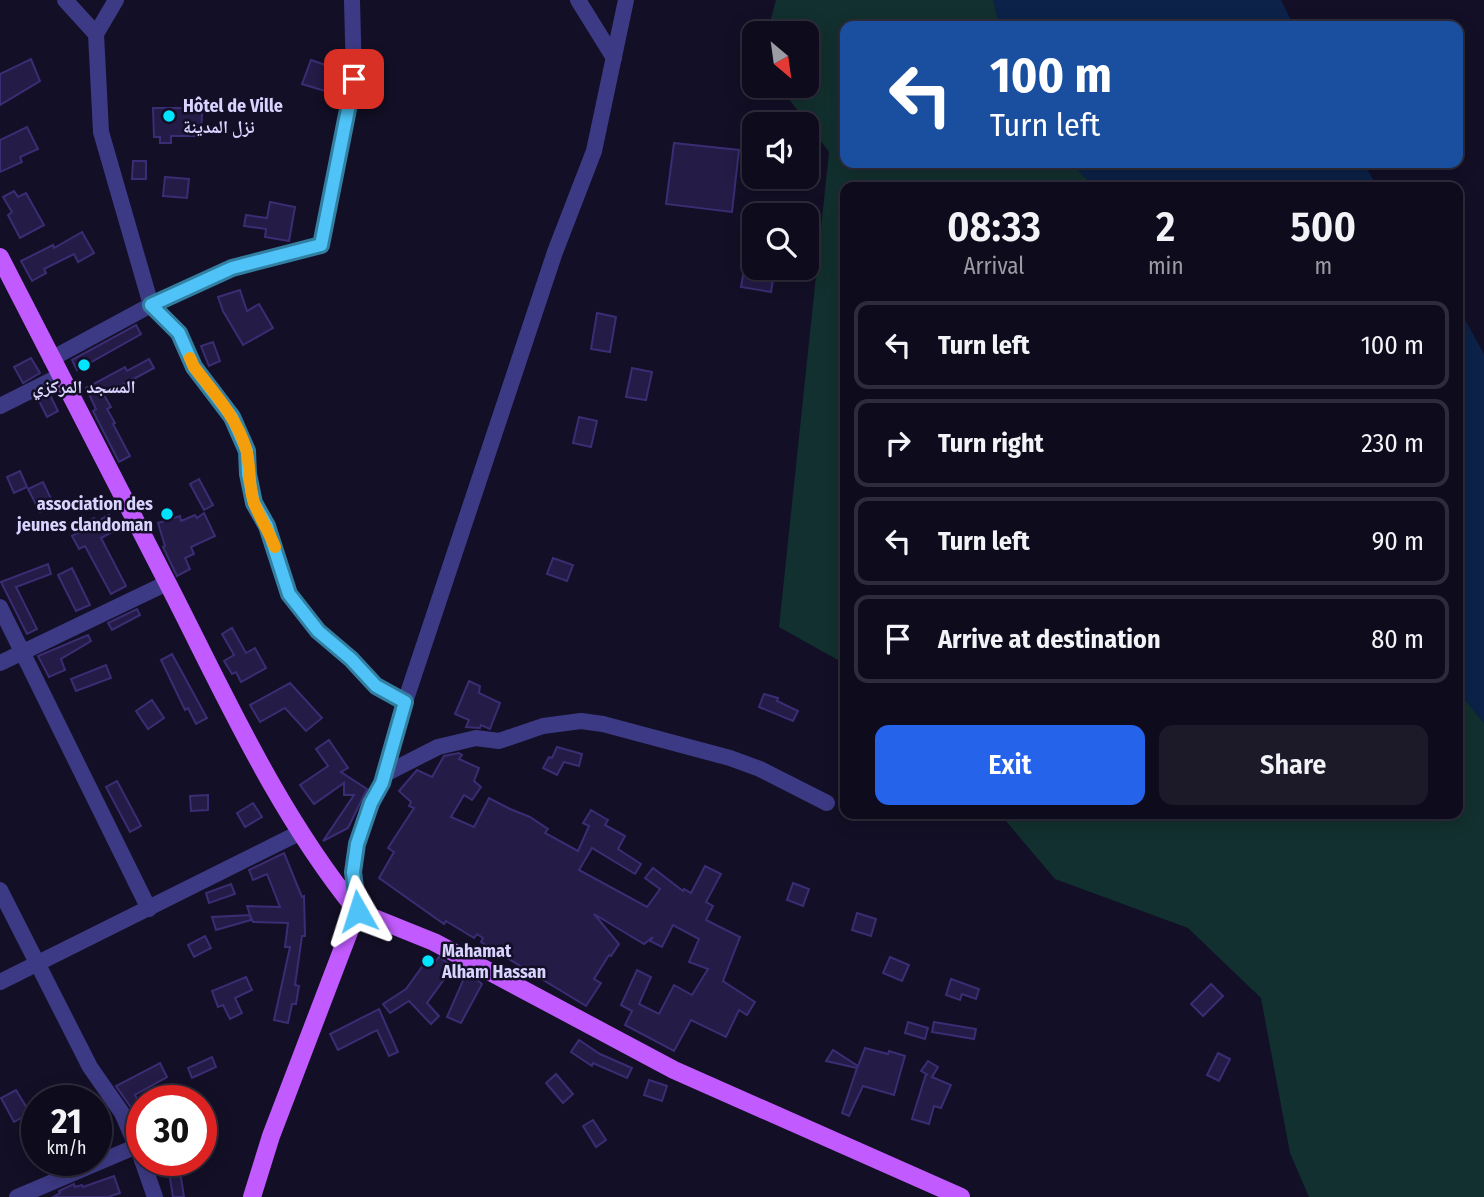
<!DOCTYPE html>
<html lang="en">
<head>
<meta charset="utf-8">
<style>
	:root { --surface:#0e0b1c; --page:#1c1929; --text:#f1f3f6; --muted:#9b9ba3; --line:#2e2b3b; --accent:#2563eb }
	body { margin:0; font-family:"Fira Sans Condensed","Noto Naskh Arabic",sans-serif; background:var(--page); color:var(--text); height:100vh; display:flex; flex-direction:column; font-size:26px; white-space:nowrap }
	* { box-sizing:border-box; margin:0 }
	p { font-size:23px; color:var(--muted) }
	.icon { flex:none; width:38px; height:38px; fill:none; stroke:currentColor; stroke-width:2; stroke-linecap:round; stroke-linejoin:round }
	.map { position:relative; flex:1; overflow:hidden }
	.sheet { position:absolute; left:840px; top:182px; width:623px; height:637px; display:flex; flex-direction:column; background:var(--surface); border-radius:14px; box-shadow:0 4px 18px #0003,0 0 0 2px var(--line) }
	.sheet>* { flex:none }
	.guide { position:absolute; left:840px; top:21px; width:623px; height:147px; border-radius:14px; box-shadow:0 4px 18px #0003,0 0 0 2px var(--line); background:#1a4fa0; color:#fff; overflow:hidden }
	.needle { width:46px; rotate:151deg }
	.tools { position:absolute; left:742px; top:21px; display:grid; gap:14px }
	.tools a { display:grid; place-items:center; width:77px; height:77px; border-radius:14px; background:var(--surface); box-shadow:0 4px 18px #0003,0 0 0 2px var(--line); font-size:35px }
	.speed { position:absolute; left:21px; top:1085px; display:flex; gap:14px; font-size:35px; font-weight:700; text-align:center }
	.speed>* { display:grid; place-content:center; width:91px; height:91px; border-radius:50%; background:var(--surface); box-shadow:0 4px 18px #0003,0 0 0 2px var(--line); line-height:1 }
	.speed small { font-size:18px; font-weight:400 }
	.speed .limit { border:10px solid #d22; background:#fff; color:#111 }
	.pin { position:absolute; display:grid; place-items:center; width:60px; height:60px; color:#fff; margin:-30px; border-radius:14px; box-shadow:0 4px 10px #0006 }
	.me { position:absolute; width:77px; margin:-38px; rotate:354deg; stroke-linejoin:round; filter:drop-shadow(0 0 5px #0008) }
	.turn { display:flex; align-items:center; gap:24px; height:147px; padding:0 35px; font-size:32px }
	.turn .icon { width:91px; height:91px; stroke-width:2.5 }
	.turn b { display:block; font-size:49px; line-height:60px }
	.eta { display:flex; justify-content:space-evenly; align-items:center; height:119px; text-align:center }
	.eta b { font-size:42px; font-weight:600; line-height:49px }
	.primary-button { display:flex; gap:14px; margin-top:auto; padding:14px 35px }
	.primary-button a { flex:1; height:80px; border-radius:14px; background:var(--accent); color:#fff; font-size:28px; font-weight:600; line-height:80px; text-align:center }
	.primary-button a+a { background:var(--page); color:var(--text) }
	ul { padding:0; list-style:none }
	li { display:flex; align-items:center; gap:21px; height:88px; margin:0 14px 10px; padding:0 21px; border:4px solid var(--line); border-radius:14px }
	li div { flex:1 }
	li b { display:block; font-size:26px }
	li em { font-style:normal }
	.map>svg:first-child { display:block }
</style>
</head>
<body>
<div class="map">
<svg width="1484" height="1197" viewBox="0 0 1484 1197">
	<rect width="100%" height="100%" fill="#130f26"/>
	<g fill="#12302f">
		<path d="M776 0H993L999 23 1005 26H845V163H1072L1094 187H845V664L779 627 829 152 779 86H807V33H767Z"/>
		<path d="M1458 691 1484 723V1197H1309L1290 1153 1261 998 1188 928 1055 879 1000 814H1458Z"/>
	</g>
	<g fill="#0c2248">
		<path d="M993 0H1281L1294 26H1005L999 23Z"/>
		<path d="M1072 163H1363L1378 187H1094Z"/>
		<path d="M1458 307 1484 354V723L1458 691Z"/>
	</g>
	<g fill="#241b47" stroke="#3b2d73" stroke-width="2">
		<path d="M31 59 40 81 0 105V74Z"/>
		<path d="M311 60 343 71V78L338 95 302 84Z"/>
		<path d="M153 108H185V112L202 113 201 136H171V143H160V137H154Z"/>
		<path d="M27 127 38 149 20 157 22 162 0 172V140Z"/>
		<path d="M674 143 739 150 732 212 666 204Z"/>
		<path d="M133 161H146V179H132Z"/>
		<path d="M165 177 189 179 187 198 163 196Z"/>
		<path d="M14 191 18 197 26 193 44 225 20 238 8 215 12 212 3 197Z"/>
		<path d="M270 202 295 207 289 241 265 237 266 229 244 226 246 215 267 218Z"/>
		<path d="M82 232 94 253 78 262 74 254 44 269 46 273 32 281 21 261 53 245 54 248Z"/>
		<path d="M748 246H754V268H775L771 292 741 287Z"/>
		<path d="M240 290 247 311 259 304 273 328 243 345 223 311 218 297Z"/>
		<path d="M597 313 616 317 610 352 591 349Z"/>
		<path d="M136 325 141 334 77 370 72 360Z"/>
		<path d="M213 342 220 361 209 366 201 346Z"/>
		<path d="M31 358 40 373 23 383 14 367Z"/>
		<path d="M149 359 154 368 104 395 111 407 107 409 115 423 113 424 130 456 119 462 93 411 96 409 86 388 125 367 127 371Z"/>
		<path d="M632 368 652 372 646 400 626 397Z"/>
		<path d="M49 393 58 411 47 417 38 399Z"/>
		<path d="M579 417 597 421 591 447 573 443Z"/>
		<path d="M20 471 27 487 14 493 7 477Z"/>
		<path d="M199 479 213 505 204 510 190 484Z"/>
		<path d="M43 482 54 505 40 512 28 489Z"/>
		<path d="M204 513 215 536 191 547 194 554 185 558 190 569 177 576 163 547 165 546 158 523 180 516 181 521 195 515 197 518Z"/>
		<path d="M109 515 116 530 101 538 126 586 111 594 85 546 79 549 72 536 79 532 77 527 94 518 96 522Z"/>
		<path d="M553 558 573 565 567 581 547 574Z"/>
		<path d="M48 564 51 574 16 587 37 629 27 634 1 582Z"/>
		<path d="M72 568 90 605 76 611 58 575Z"/>
		<path d="M137 609 140 615 112 630 108 623Z"/>
		<path d="M232 628 246 653 255 648 266 668 241 682 236 672 232 674 224 661 234 655 222 634Z"/>
		<path d="M88 635 91 641 61 659 65 670 49 677 38 656Z"/>
		<path d="M172 654 207 718 196 724 188 708 185 710 161 660Z"/>
		<path d="M106 665 111 678 76 691 71 679Z"/>
		<path d="M469 681 480 686 479 693 500 703 490 729 481 725 480 728 466 727 469 720 455 714Z"/>
		<path d="M290 683 322 718 306 731 285 708 260 722 250 705Z"/>
		<path d="M764 694 778 698 777 701 798 711 793 721 759 707Z"/>
		<path d="M152 700 164 718 148 729 136 711Z"/>
		<path d="M329 740 348 768 341 772 367 789 348 828 323 841 354 795H344V783L314 804 300 785 328 766 316 749Z"/>
		<path d="M557 747 582 754 579 766 564 762 557 775 543 768 549 757 552 758Z"/>
		<path d="M459 753 462 755 459 759 479 768 474 781 481 787 472 800 464 795 451 817 474 827 489 798 510 809 530 817 548 829 545 833 578 851 589 826 583 823 591 810 608 820 605 825 625 836 618 849 641 864 635 874 592 848 579 870 647 907 660 889 645 878 653 868 683 891 684 889 691 893 705 866 721 874 706 902 713 906 706 920 740 937 723 981 755 1002 747 1015 739 1010 726 1037 691 1020 674 1051 625 1025 632 1011 621 1005 637 970 651 977 639 1004 659 1014 674 985 692 995 708 969 689 962 699 939 673 925 662 947 650 941 653 937 644 944 594 914 619 944 611 956 609 955 594 979 601 983 586 1006 481 942 483 938 477 934 474 938 446 921 444 924 379 878 394 852 388 848 414 808 409 806 411 802 399 791 417 770 432 777 444 756Z"/>
		<path d="M117 781 141 826 130 832 106 787Z"/>
		<path d="M208 795V810L191 811 190 796Z"/>
		<path d="M253 803 262 817 245 827 237 813Z"/>
		<path d="M284 853 302 897 304 896 305 936H302L295 985 299 986 296 1004H292L288 1023 274 1020 290 947H285L288 923 253 922 250 915 251 920 216 930 212 917 250 915 247 906 280 907 267 874 253 880 249 870Z"/>
		<path d="M793 883 809 889 803 906 787 900Z"/>
		<path d="M231 884 235 894 209 903 206 893Z"/>
		<path d="M857 913 876 919 871 936 852 930Z"/>
		<path d="M205 936 211 948 194 957 188 945Z"/>
		<path d="M429 957 436 961 439 957 453 967 427 1003 439 1016 431 1024 409 1001 390 1013 383 1004 406 989Z"/>
		<path d="M890 957 909 965 902 981 883 973Z"/>
		<path d="M470 974 482 984 461 1023 447 1017 465 976 468 978Z"/>
		<path d="M246 977 252 990 235 998 242 1013 230 1019 223 1005 218 1007 212 991Z"/>
		<path d="M951 979 979 989 976 999 962 994 960 1000 946 995Z"/>
		<path d="M1211 984 1223 996 1203 1016 1191 1004Z"/>
		<path d="M379 1009 398 1052 389 1056 377 1030 338 1050 330 1034Z"/>
		<path d="M908 1022 928 1028 925 1039 905 1033Z"/>
		<path d="M934 1022 976 1029 974 1039 932 1032Z"/>
		<path d="M579 1040 600 1054 632 1068 627 1078 593 1063 592 1066 571 1052Z"/>
		<path d="M865 1048 888 1054 889 1051 905 1056 894 1095 863 1086 849 1116 842 1113 857 1068 826 1061 833 1050 858 1066Z"/>
		<path d="M1218 1053 1230 1059 1219 1081 1207 1075Z"/>
		<path d="M212 1057 216 1067 192 1078 188 1068Z"/>
		<path d="M928 1061 938 1067 932 1077 951 1085 941 1108 934 1106 929 1124 912 1119 926 1074 928 1075 921 1071Z"/>
		<path d="M160 1063 167 1077 135 1095 142 1108V1132L132 1109 116 1086Z"/>
		<path d="M556 1074 573 1094 563 1103 546 1083Z"/>
		<path d="M649 1080 667 1086 662 1101 644 1095Z"/>
		<path d="M16 1090 30 1113 14 1122 1 1098Z"/>
		<path d="M593 1120 606 1140 596 1147 583 1126Z"/>
		<path d="M180 1171 184 1197H173L169 1172Z"/>
		<path d="M114 1176 120 1193 108 1197H53L60 1193 59 1191 74 1184 75 1187 82 1185 83 1187Z"/>
	</g>
	<g fill="none" stroke-linecap="round" stroke-linejoin="round">
		<g stroke="#3d3a85" stroke-width="16">
			<path d="M65 0 96 34"/>
			<path d="M116 0 96 34 101 132 151 305 179 333 194 367 232 417 247 451 248 474 254 504 267 526 289 594 318 631 351 659 376 686 405 702"/>
			<path d="M578 0 614 58"/>
			<path d="M51 359 151 305 232 268 321 245 354 79 352 0"/>
			<path d="M0 406 60 376"/>
			<path d="M0 607 149 909"/>
			<path d="M0 663 167 583"/>
			<path d="M385 774 438 747 476 738 499 741 543 726 581 721 603 724 730 758 760 769 827 803"/>
			<path d="M0 890 90 1067 122 1113 142 1159"/>
			<path d="M357 911 353 872 357 844 371 803 382 783 405 702 555 252 594 151 626 0"/>
			<path d="M0 982 299 833"/>
			<path d="M142 1160 155 1197"/>
			<path d="M17 1197 137 1146"/>
		</g>
		<g stroke="#c25bff" stroke-width="18">
			<path d="M0 257C55 366 112 474 167 582 225 695 276 811 357 911L271 1136 252 1197"/>
			<path d="M357 911 434 942 674 1070 961 1197"/>
		</g>
	</g>
	<g fill="none" stroke-linecap="round" stroke-linejoin="round">
		<defs>
			<path id="route" d="M354 79 321 245 232 268 151 305 179 333 194 367 232 417 247 451 248 474 254 503 267 526 289 594 318 631 351 659 376 686 405 702 382 783 371 803 357 844 353 872 358 911"/>
		</defs>
		<use href="#route" stroke="#337fa1" stroke-width="18"/>
		<use href="#route" stroke="#4fc3f7" stroke-width="12"/>
		<path stroke="#f59e0b" stroke-width="12" d="M190 358 194 367C214 393 237 418 246 449 251 466 248 486 254 503 260 518 269 532 275 547"/>
	</g>
	<g fill="#00e5ff" stroke="#130f26" stroke-width="2.5">
		<circle cx="169" cy="116" r="7"/>
		<circle cx="84" cy="365" r="7"/>
		<circle cx="167" cy="514" r="7"/>
		<circle cx="428" cy="961" r="7"/>
	</g>
	<g text-anchor="middle" stroke-width="5" stroke-linejoin="round" paint-order="stroke">
		<g font-size="18" font-weight="bold" fill="#d9d4ff" stroke="#130f26" text-anchor="start">
			<text x="183" y="112">Hôtel de Ville<tspan x="183" dy="21">نزل المدينة</tspan></text>
			<text x="84" y="393" text-anchor="middle">المسجد المركزي</text>
			<text x="153" y="510" text-anchor="end">association des<tspan x="153" dy="21">jeunes clandoman</tspan></text>
			<text x="442" y="957">Mahamat<tspan x="442" dy="21">Alham Hassan</tspan></text>
		</g>
	</g>
</svg>
<div class="tools">
<a><svg class="needle" viewBox="-14 -14 28 28"><path d="M0-13l5 13h-10z" fill="#e53935"/><path d="M0 13l5-13h-10z" fill="#9b9ba3"/></svg></a>
<a><svg class="icon" aria-label="sound" viewBox="0 0 24 24"><path d="M4 9h4l5-4v14l-5-4H4zM17 9q2 3 0 6"/></svg></a>
<a><svg class="icon" aria-label="search" viewBox="0 0 24 24"><circle cx="10" cy="10" r="6"/><path d="M15 15l6 6"/></svg></a>
</div>
<div class="speed"><div>21<small>km/h</small></div><div class="limit">30</div></div>
<div class="pin" style="left:354px;top:79px;background:#d93025"><svg class="icon" aria-label="arrive" viewBox="0 0 24 24"><path d="M6 21V4h12l-3 4 3 4H6"/></svg></div>
<svg class="me" style="left:358px;top:911px" viewBox="-20 -20 40 40"><path d="M0-17L14 15 0 8-14 15z" fill="#4fc3f7" stroke="#fff" stroke-width="4"/></svg>
<div class="guide">
<div class="turn"><svg class="icon" aria-label="left" viewBox="0 0 24 24"><path d="M17 20v-9H6M10 6l-5 5 5 5"/></svg><div><b>100 m</b>Turn left</div></div>
</div>
<section class="sheet">
<div class="eta">
<div><b>08:33</b><p>Arrival</p></div>
<div><b>2</b><p>min</p></div>
<div><b>500</b><p>m</p></div>
</div>
<ul>
<li><svg class="icon" aria-label="left" viewBox="0 0 24 24"><path d="M17 20v-9H6M10 6l-5 5 5 5"/></svg><div><b>Turn left</b></div><em>100 m</em></li>
<li><svg class="icon" aria-label="right" viewBox="0 0 24 24"><path d="M7 20v-9h11M14 6l5 5-5 5"/></svg><div><b>Turn right</b></div><em>230 m</em></li>
<li><svg class="icon" aria-label="left" viewBox="0 0 24 24"><path d="M17 20v-9H6M10 6l-5 5 5 5"/></svg><div><b>Turn left</b></div><em>90 m</em></li>
<li><svg class="icon" aria-label="arrive" viewBox="0 0 24 24"><path d="M6 21V4h12l-3 4 3 4H6"/></svg><div><b>Arrive at destination</b></div><em>80 m</em></li>
</ul>
<div class="primary-button"><a>Exit</a><a>Share</a></div>
</section>
</div>
</body>
</html>
